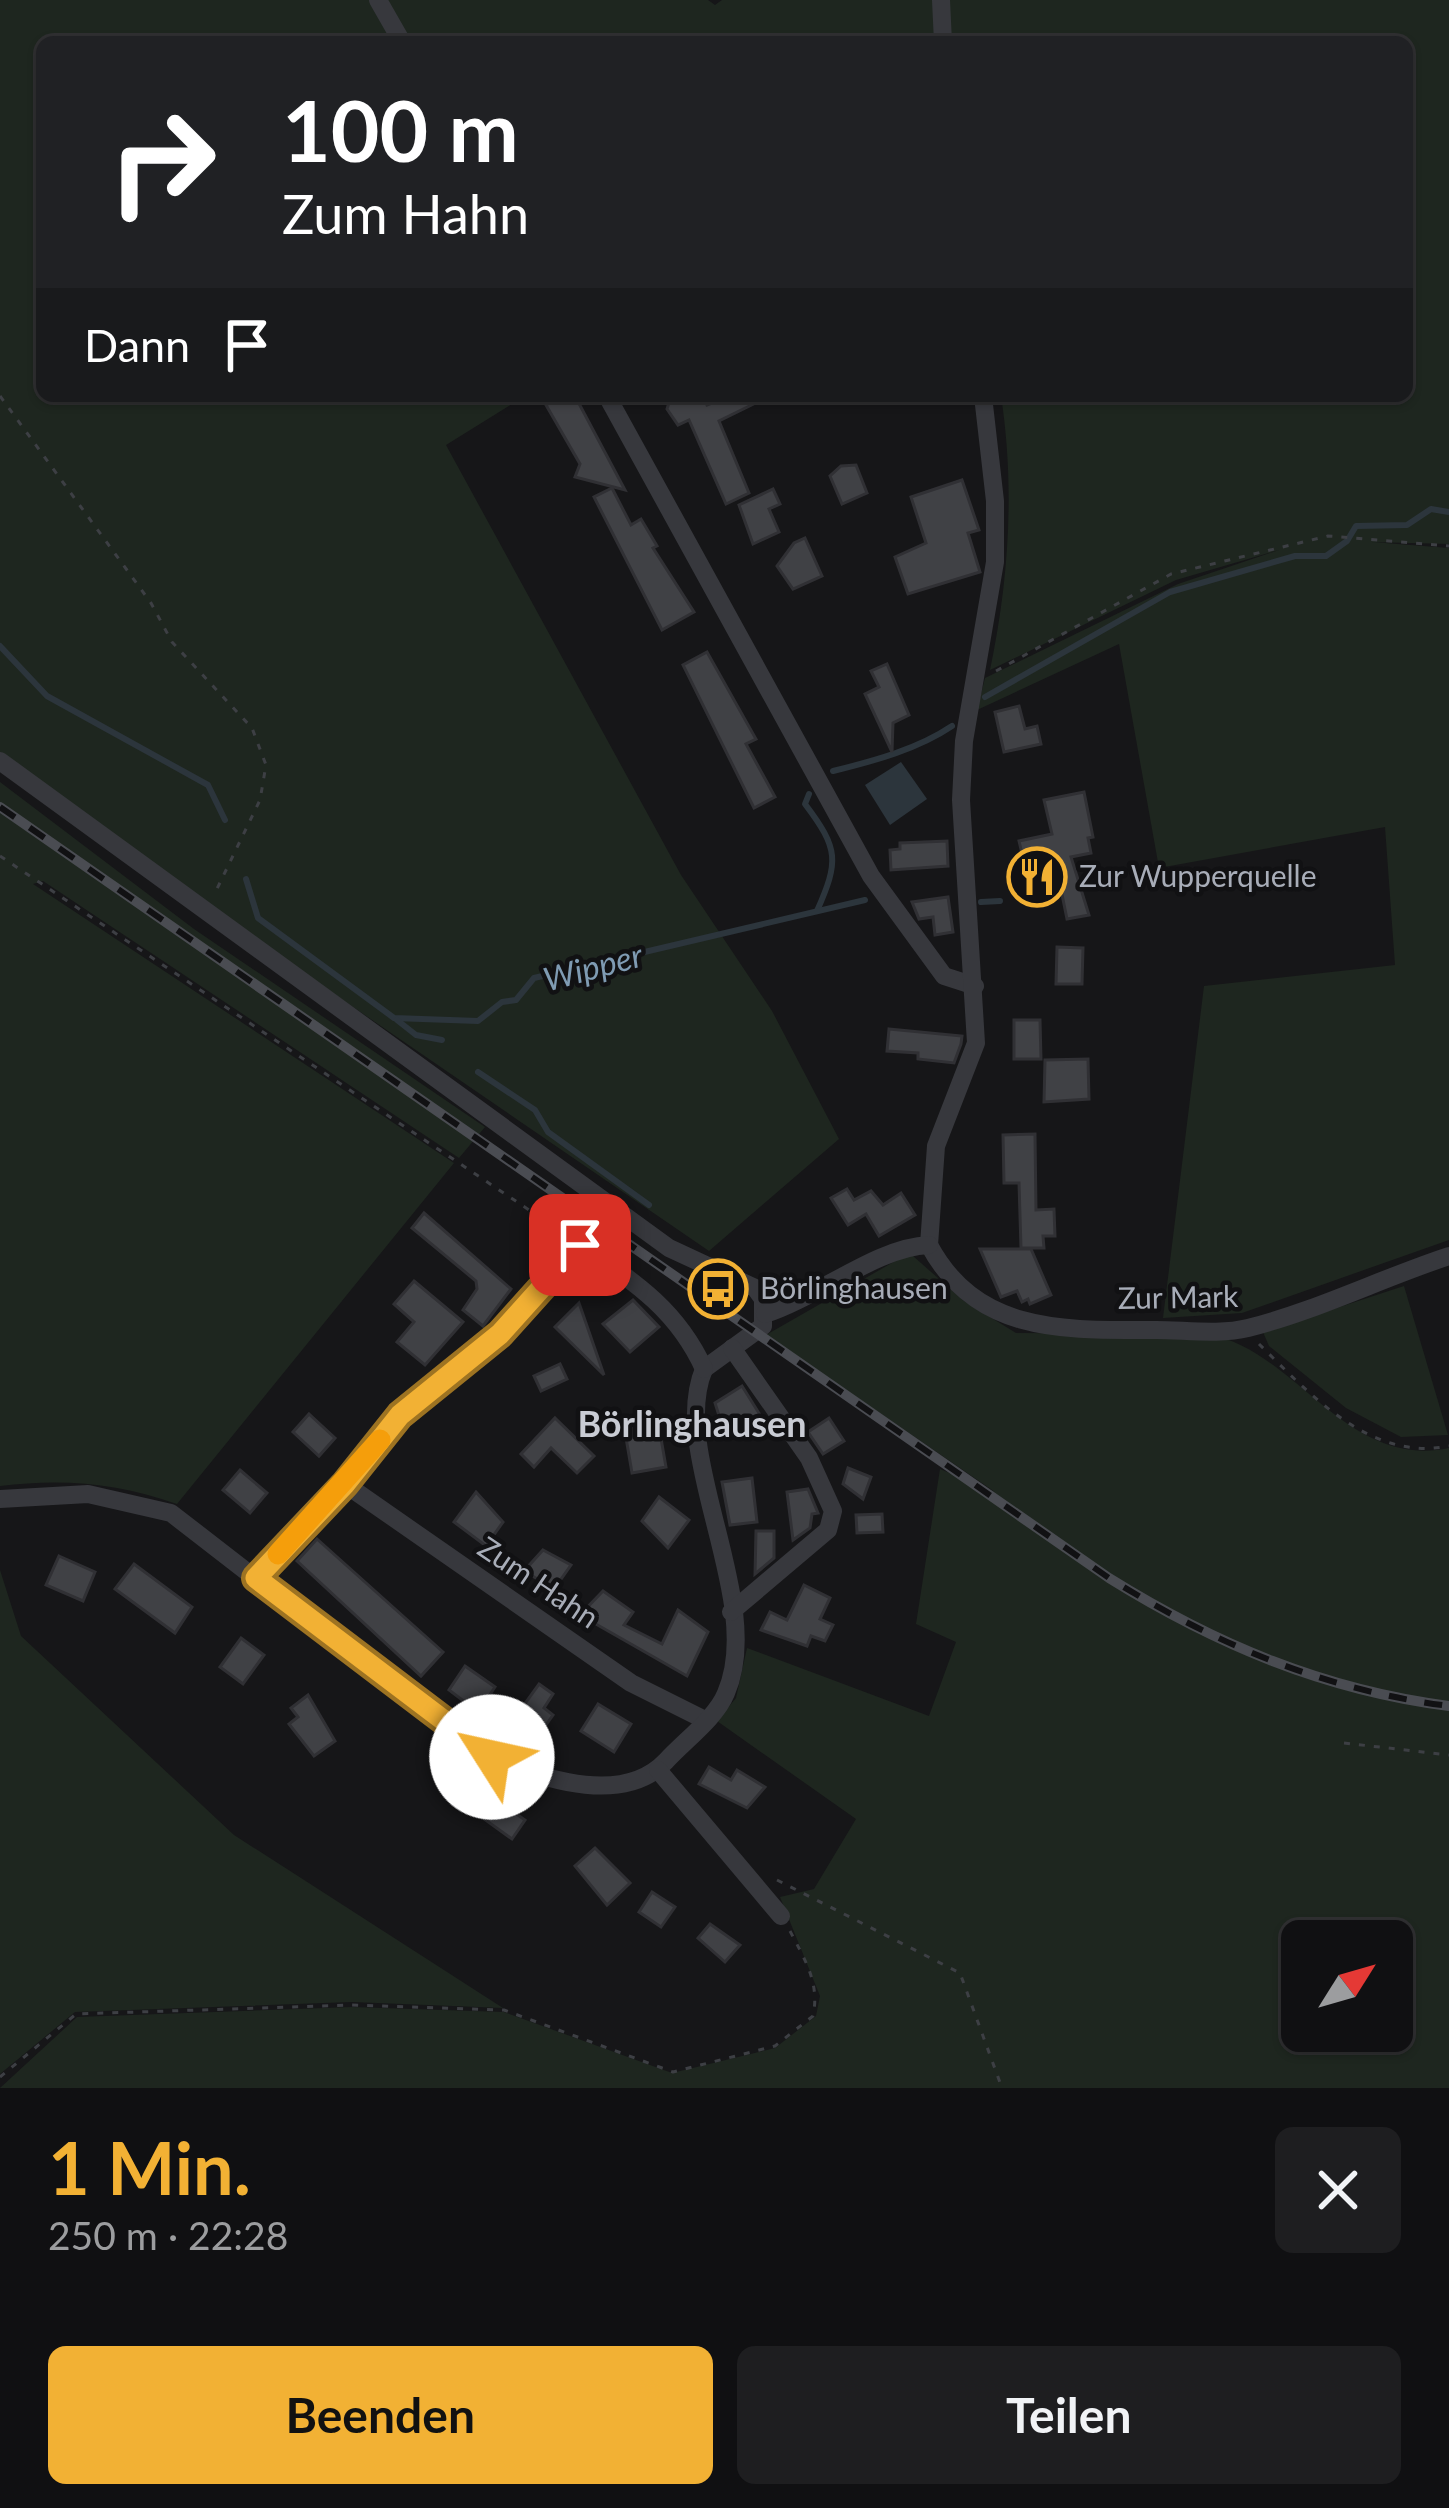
<!DOCTYPE html>
<html lang="de">
<head>
<meta charset="utf-8">
<style>
	:root { --surface:#101012; --page:#1e1e20; --text:#f1f3f6; --muted:#9c9d9f; --line:#303032; --accent:#f2b134 }
	body { margin:0; font-family:Lato,sans-serif; background:var(--page); color:var(--text); height:100vh; display:flex; flex-direction:column; font-size:45px; white-space:nowrap }
	* { box-sizing:border-box; margin:0 }
	p { font-size:39px; color:var(--muted) }
	.icon { flex:none; width:66px; height:66px; fill:none; stroke:currentColor; stroke-width:2; stroke-linecap:round; stroke-linejoin:round }
	.map { position:relative; height:2088px; overflow:hidden }
	.side { display:flex; flex-direction:column; background:var(--surface); flex:1 }
	.side>* { flex:none }
	.guide { position:absolute; left:36px; top:36px; width:1377px; height:366px; border-radius:18px; box-shadow:0 3px 9px #0004,0 0 0 3px var(--line); background:#202124; color:#fff; overflow:hidden }
	.needle { width:78px; rotate:53deg }
	.buttons { position:absolute; left:1281px; top:1920px; display:grid; gap:24px }
	.buttons a { display:grid; place-items:center; width:132px; height:132px; border-radius:18px; background:var(--surface); box-shadow:0 3px 9px #0004,0 0 0 3px var(--line); font-size:60px }
	.pin { position:absolute; display:grid; place-items:center; width:102px; height:102px; color:#fff; margin:-51px; border-radius:24px; box-shadow:0 6px 18px #0006 }
	.me { position:absolute; width:132px; margin:-66px; rotate:305deg; stroke-linejoin:round; filter:drop-shadow(0 0 9px #0008) }
	.turn { display:flex; align-items:center; gap:42px; height:252px; padding:0 48px; font-size:54px }
	.turn .icon { width:156px; height:156px; stroke-width:2.5 }
	.turn b { display:block; font-size:84px; line-height:102px }
	.then { display:flex; align-items:center; height:114px; padding:0 48px; background:#0003; gap:24px; font-size:45px }
	.round { display:grid; place-items:center; flex:none; width:126px; height:126px; border-radius:18px; background:var(--page) }
	.headline { display:flex; align-items:center; justify-content:space-between; height:204px; padding:0 48px }
	h1 { font-size:72px; font-weight:700; line-height:90px; color:var(--accent) }
	.action { display:flex; gap:24px; margin-top:auto; padding:24px 48px }
	.action a { flex:1; height:138px; border-radius:18px; background:var(--accent); color:#111; font-size:48px; font-weight:700; line-height:138px; text-align:center }
	.action a+a { background:var(--page); color:var(--text) }
	.map>svg:first-child { display:block }
</style>
</head>
<body>
<div class="map">
<svg width="1449" height="2088" viewBox="0 0 1449 2088">
	<rect width="100%" height="100%" fill="#161618"/>
	<g fill="#1e261f" fill-rule="evenodd">
		<path d="M0 0H375L399 42H42V396H525L446 445 681 875 772 1011 839 1139 709 1251 197 900 0 753Z"/>
		<path d="M384 0H708L715 5 722 0H936L938 42H409Z"/>
		<path d="M944 0H1449V544L1372 542 1449 548V1240L1242 1313 1163 1318 1204 986 1395 965 1385 827 1159 868 1119 644 977 710 985 678 1178 584 1279 550 1176 580 990 670C1009 580 1015 487 1001 396H1407V42H947Z"/>
		<path d="M0 782 194 929 485 1127 459 1158 43 881 33 884 454 1163 177 1504C118 1483 63 1478 0 1486Z"/>
		<path d="M904 1256H913L964 1301 1016 1333 1207 1334C1296 1349 1345 1470 1449 1448V2088H0L77 2017 352 2007 504 2012 672 2073 775 2048 816 2016 820 1996 780 1897 814 1889 856 1819 717 1721 736 1698 747 1648 929 1716 956 1642 916 1624 940 1469 995 1492 766 1335ZM1302 1941H1392V2031H1302Z"/>
		<path d="M1404 1286 1448 1435 1401 1437 1346 1408 1269 1346 1263 1332Z"/>
		<path d="M0 1570 21 1636 234 1835 503 2008 352 2002 75 2012 0 2074Z"/>
	</g>
	<path fill="#2c353c" d="M901 762 927 799 890 825 865 785Z"/>
	<g fill="none" stroke-linecap="round" stroke-linejoin="round">
		<g stroke="#2c353c" stroke-width="6">
			<path d="M0 646 47 696 208 785 225 820"/>
			<path d="M985 697 1170 592 1295 556H1326L1347 541 1356 526 1407 525 1431 509 1449 512"/>
			<path d="M833 771C874 761 918 749 952 726"/>
			<path d="M809 794 805 804C839 849 839 861 817 911"/>
			<path d="M246 879 258 918 394 1018 478 1021 502 1002 516 1000 534 978 865 900"/>
			<path d="M981 902 1000 901"/>
			<path d="M397 1020 416 1035 442 1040"/>
			<path d="M478 1072 535 1110 548 1132 649 1205"/>
		</g>
	</g>
	<g fill="#404145" stroke="#303034" stroke-width="3">
		<path d="M561 396H575L625 490 575 477 580 464 546 405Z"/>
		<path d="M671 396H703L707 405 729 396H770L719 421 749 493 726 504 689 420 678 425 667 409Z"/>
		<path d="M856 465 867 493 842 504 830 476 841 466Z"/>
		<path d="M962 480 979 530 968 533 980 572 908 594 895 557 926 543 911 497Z"/>
		<path d="M612 488 631 525 641 519 657 546 653 548 694 612 662 630 594 497Z"/>
		<path d="M773 489 780 504 769 509 779 532 753 544 739 505Z"/>
		<path d="M805 538 822 576 793 589 777 566 794 543Z"/>
		<path d="M707 652 756 739 746 744 775 797 754 808 683 665Z"/>
		<path d="M887 664 909 715 893 723 892 752 865 694 879 687 871 671Z"/>
		<path d="M1019 706 1025 729 1037 726 1041 744 1004 752 995 712Z"/>
		<path d="M1084 792 1093 837 1088 838 1091 853 1071 857 1089 915 1067 919 1055 860 1024 862 1019 841 1052 834 1044 800Z"/>
		<path d="M947 841 948 866 891 870 890 850 900 849V843Z"/>
		<path d="M948 897 953 932 935 935 933 917 919 919 912 902Z"/>
		<path d="M1057 947 1083 948 1082 984H1056Z"/>
		<path d="M1014 1020H1040L1041 1059H1014Z"/>
		<path d="M889 1029 962 1036 961 1044 954 1063 918 1059V1053L887 1051Z"/>
		<path d="M1088 1059 1089 1099 1044 1102 1045 1060Z"/>
		<path d="M1035 1134 1036 1210 1054 1209 1055 1236H1043L1044 1248H1021L1019 1183H1004L1003 1135Z"/>
		<path d="M847 1189 854 1200 871 1191 883 1205 901 1193 915 1215 879 1236 866 1214 848 1225 831 1198Z"/>
		<path d="M424 1213 511 1289 483 1326 463 1310 477 1289 476 1281 412 1228Z"/>
		<path d="M980 1249H1031L1051 1295 1030 1304 1028 1299 1022 1302 1017 1291 1001 1297Z"/>
		<path d="M414 1281 463 1322 425 1365 397 1342 414 1322 394 1304Z"/>
		<path d="M633 1300 659 1327 630 1352 603 1324Z"/>
		<path d="M579 1303 604 1375 555 1327Z"/>
		<path d="M560 1364 567 1379 541 1391 534 1376Z"/>
		<path d="M742 1386 762 1418 750 1432 735 1435 721 1422 715 1403Z"/>
		<path d="M309 1414 335 1438 319 1456 293 1432Z"/>
		<path d="M642 1414 658 1421 666 1467 632 1473 624 1426 635 1425Z"/>
		<path d="M555 1418 594 1456 577 1473 551 1448 534 1467 521 1454Z"/>
		<path d="M829 1418 844 1441 823 1454 808 1432Z"/>
		<path d="M848 1468 871 1477 863 1499 843 1484Z"/>
		<path d="M240 1470 267 1493 250 1513 223 1490Z"/>
		<path d="M752 1478 757 1522 730 1525 722 1482Z"/>
		<path d="M808 1489 818 1513 812 1514 810 1528 793 1540 787 1492Z"/>
		<path d="M476 1492 503 1522 486 1546 454 1522Z"/>
		<path d="M659 1497 689 1520 668 1548 642 1521Z"/>
		<path d="M882 1514 883 1532 857 1533 856 1515Z"/>
		<path d="M756 1531H774V1558L755 1574Z"/>
		<path d="M317 1539 443 1652 421 1676 297 1561Z"/>
		<path d="M543 1550 571 1565 554 1589 524 1571Z"/>
		<path d="M59 1556 95 1572 83 1601 46 1585Z"/>
		<path d="M134 1564 192 1607 175 1633 115 1589Z"/>
		<path d="M804 1585 830 1598 820 1619 833 1625 825 1641 811 1636 807 1646 761 1630 770 1612 787 1620Z"/>
		<path d="M603 1591 633 1612 624 1625 662 1644 678 1610 708 1632 687 1676 580 1615Z"/>
		<path d="M241 1638 264 1655 243 1684 220 1667Z"/>
		<path d="M465 1666 495 1687 478 1712 449 1690Z"/>
		<path d="M539 1684 553 1694 544 1708 553 1715 538 1736 513 1720Z"/>
		<path d="M308 1695 335 1741 314 1756 289 1724 298 1717 291 1708Z"/>
		<path d="M598 1704 631 1724 614 1752 581 1731Z"/>
		<path d="M709 1767 731 1780 737 1770 765 1787 747 1808 699 1784Z"/>
		<path d="M486 1792 525 1820 512 1839 473 1811Z"/>
		<path d="M595 1848 630 1883 607 1905 575 1866Z"/>
		<path d="M652 1892 675 1907 661 1927 639 1912Z"/>
		<path d="M710 1924 740 1945 725 1962 698 1938Z"/>
	</g>
	<g fill="none" stroke-linecap="round" stroke-linejoin="round">
		<g stroke="#3d3f44" stroke-width="3" stroke-dasharray="6 9" stroke-linecap="butt">
			<path d="M0 396 151 603 172 642 252 728 266 765 260 800 214 895"/>
			<path d="M996 671 1171 574 1328 536 1449 546"/>
			<path d="M0 856 562 1232"/>
			<path d="M1259 1344C1310 1394 1370 1462 1449 1446"/>
			<path d="M1344 1743 1449 1755"/>
			<path d="M777 1880 960 1973 1002 2088"/>
			<path d="M0 2077 76 2014 352 2005 504 2010 673 2072 775 2046 813 2016C820 1983 805 1960 790 1931"/>
		</g>
		<g stroke="#37383d" stroke-width="18">
			<path d="M378 0 402 42"/>
			<path d="M941 0 943 42"/>
			<path d="M607 396 871 876 944 976 975 986"/>
			<path d="M0 761 669 1248 755 1288 763 1299V1326L704 1369"/>
			<path d="M929 1245 936 1146 976 1043 961 800 964 741 995 562V501L983 396"/>
			<path d="M929 1245C977 1335 1066 1330 1156 1330 1185 1330 1220 1335 1248 1328 1316 1311 1382 1278 1449 1256"/>
			<path d="M765 1314C818 1297 877 1247 929 1245"/>
			<path d="M345 1484 631 1683 705 1720"/>
			<path d="M0 1499 88 1494 171 1513 469 1744C518 1772 618 1812 666 1761 684 1741 716 1718 726 1693 766 1601 668 1454 704 1369"/>
			<path d="M256 1578 345 1484 400 1415 500 1334 580 1245C633 1281 677 1309 704 1369"/>
			<path d="M731 1612 828 1530 833 1511 809 1458 732 1348"/>
			<path d="M658 1770 781 1916"/>
		</g>
		<defs>
			<path id="rail" d="M0 807 1109 1578C1215 1644 1324 1690 1449 1706"/>
		</defs>
		<use href="#rail" stroke="#4a4c52" stroke-width="10"/>
		<use href="#rail" stroke="#111113" stroke-width="6" stroke-dasharray="18" stroke-linecap="butt"/>
	</g>
	<g fill="none" stroke-linecap="round" stroke-linejoin="round">
		<defs>
			<path id="route" d="M492 1757 256 1578 345 1484 400 1415 500 1334 580 1245"/>
		</defs>
		<use href="#route" stroke="#9d7322" stroke-width="30"/>
		<use href="#route" stroke="#f2b134" stroke-width="21"/>
		<path stroke="#f59e0b" stroke-width="21" d="M278 1554 380 1440"/>
	</g>
	<defs>
		<symbol id="restaurant-ring" viewBox="-11 -11 22 22"><circle r="9.5" fill="#111113" stroke="#f2b134" stroke-width="1.5"/><path d="M-5-6h1v4h1v-4h1v4h1v-4h1v5L-1.5 .5V6h-2V.5L-5-1ZM5-6V6H3V1.5H1.5Q1.5-4 5-6Z" fill="#f2b134"/></symbol>
		<symbol id="bus-ring" viewBox="-11 -11 22 22"><circle r="9.5" fill="#111113" stroke="#f2b134" stroke-width="1.5"/><path d="M-5-6H5V4H4V6H2V4H-2V6H-4V4H-5ZM-3.5-4V0h7V-4ZM-3.5 1.2v1.5H-2V1.2ZM2 1.2v1.5H3.5V1.2Z" fill="#f2b134"/></symbol>
	</defs>
	<g fill-rule="evenodd">
		<use href="#restaurant-ring" x="1004" y="844" width="66" height="66"/>
		<use href="#bus-ring" x="685" y="1256" width="66" height="66"/>
	</g>
	<g text-anchor="middle" stroke-width="9" stroke-linejoin="round" paint-order="stroke">
		<g font-size="30" fill="#a8adb8" stroke="#111113" text-anchor="start">
			<text x="1079" y="887">Zur Wupperquelle</text>
			<text x="760" y="1299">Börlinghausen</text>
		</g>
		<g font-size="30" fill="#a8adb8" stroke="#111113">
			<text transform="translate(1178 1298) rotate(-1)" y="10">Zur Mark</text>
			<text transform="translate(538 1583) rotate(34)" y="10">Zum Hahn</text>
		</g>
		<g font-size="33" font-style="italic" fill="#7f9bb3" stroke="#111113">
			<text transform="translate(593 967) rotate(-15)" y="12">Wipper</text>
		</g>
		<g font-size="36" font-weight="bold" fill="#c9ccd4" stroke="#111113">
			<text x="692" y="1437">Börlinghausen</text>
		</g>
	</g>
</svg>
<div class="buttons">
<a><svg class="needle" viewBox="-14 -14 28 28"><path d="M0-13l5 13h-10z" fill="#e53935"/><path d="M0 13l5-13h-10z" fill="#9c9d9f"/></svg></a>
</div>
<div class="pin" style="left:580px;top:1245px;background:#d93025"><svg class="icon" aria-label="arrive" viewBox="0 0 24 24"><path d="M6 21V4h12l-3 4 3 4H6"/></svg></div>
<svg class="me" style="left:492px;top:1757px" viewBox="-20 -20 40 40"><circle r="19" fill="#fff"/><path d="M0-13L10 11 0 6-10 11z" fill="#f2b134"/></svg>
<div class="guide">
<div class="turn"><svg class="icon" aria-label="right" viewBox="0 0 24 24"><path d="M7 20v-9h11M14 6l5 5-5 5"/></svg><div><b>100 m</b>Zum Hahn</div></div>
<div class="then">Dann<svg class="icon" aria-label="arrive" viewBox="0 0 24 24"><path d="M6 21V4h12l-3 4 3 4H6"/></svg></div>
</div>
</div>
<section class="side">
<div class="headline"><div><h1>1 Min.</h1><p>250 m · 22:28</p></div><a class="round"><svg class="icon" aria-label="close" viewBox="0 0 24 24"><path d="M6 6l12 12M18 6L6 18"/></svg></a></div>
<div class="action"><a>Beenden</a><a>Teilen</a></div>
</section>
</body>
</html>
